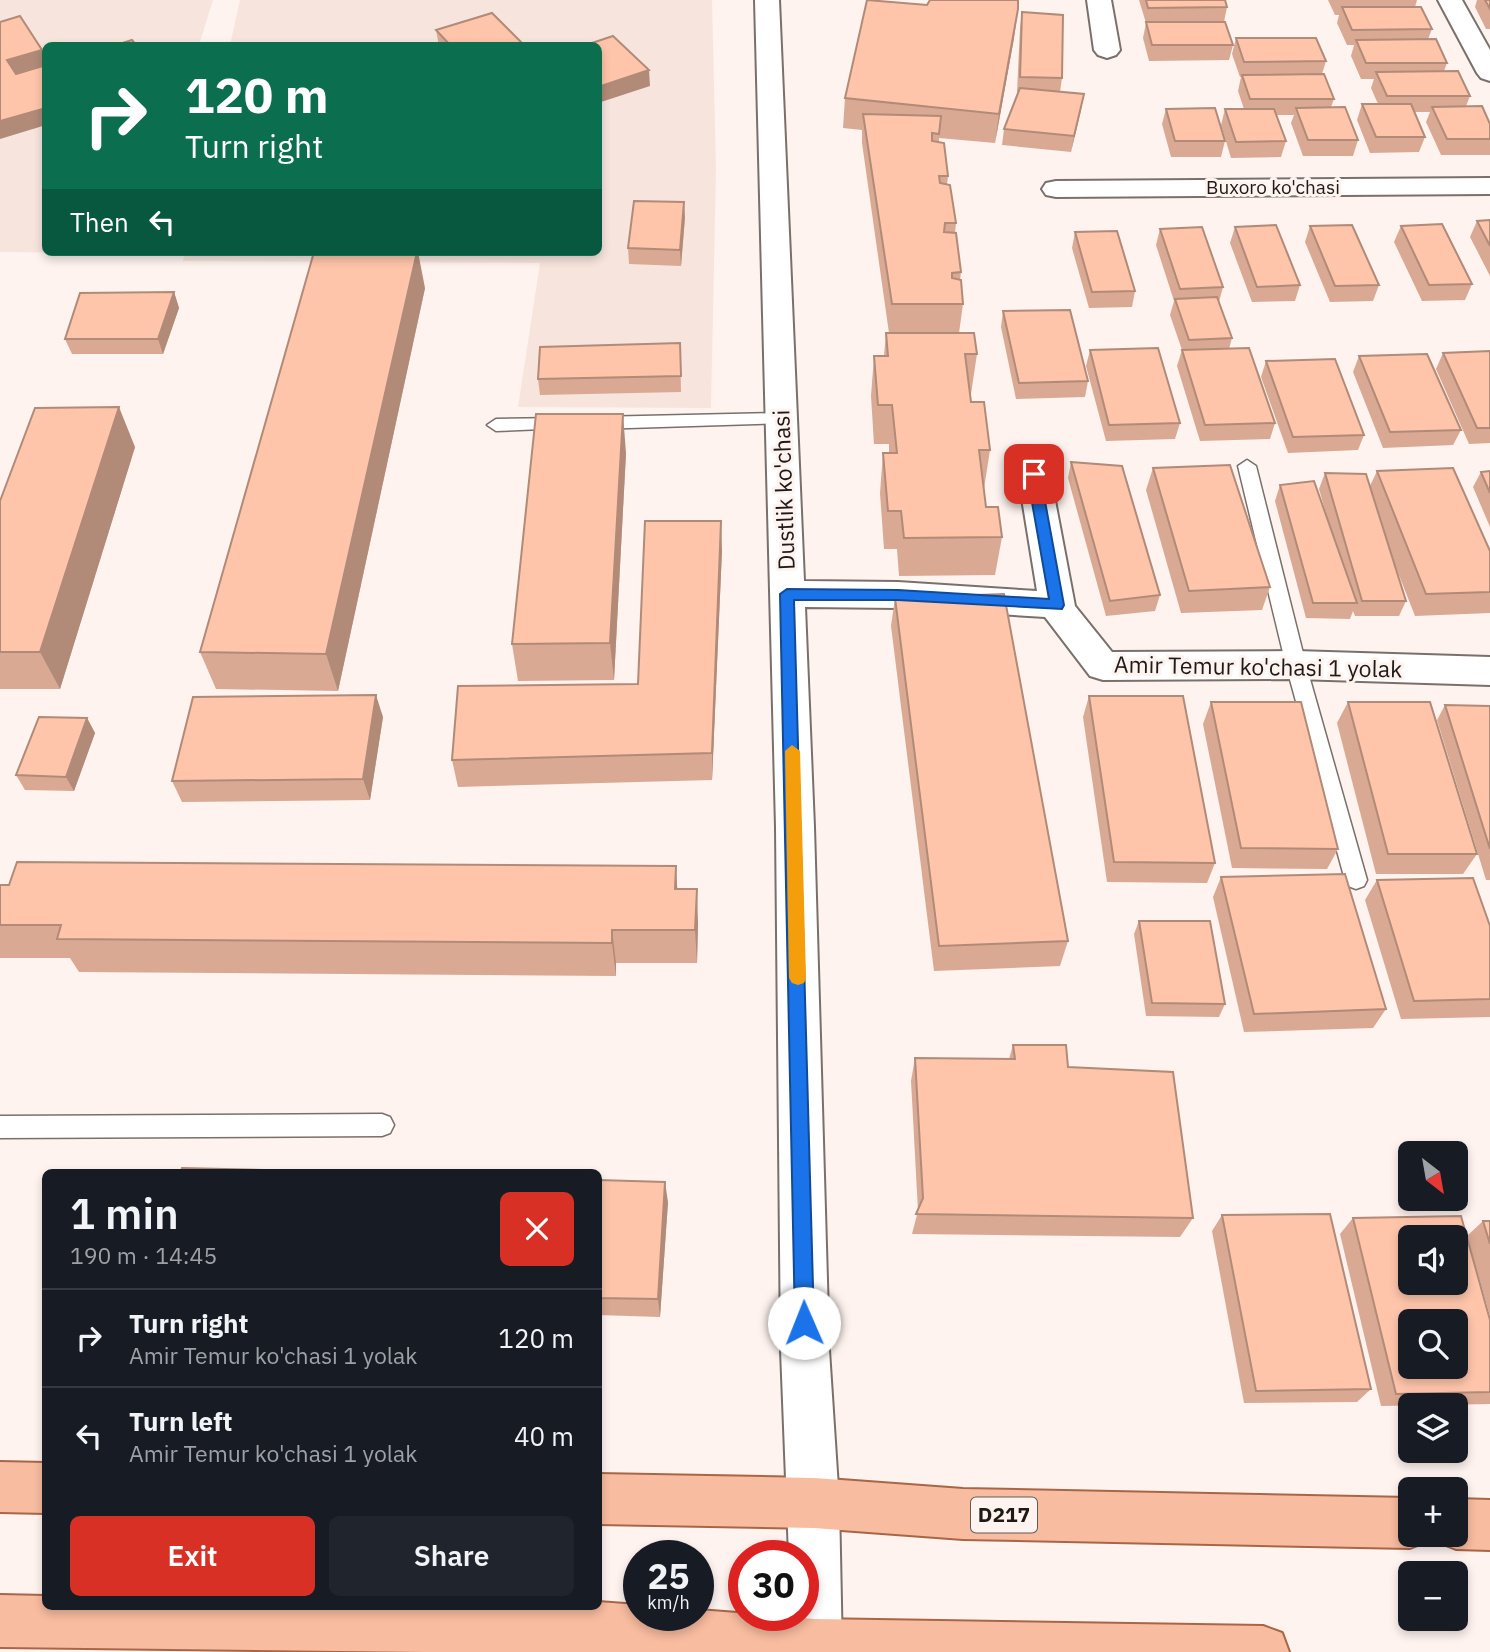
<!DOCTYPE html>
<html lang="en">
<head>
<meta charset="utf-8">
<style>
	:root { --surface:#171b24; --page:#20242c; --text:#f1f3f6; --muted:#9ea1a6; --line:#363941; --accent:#d93025 }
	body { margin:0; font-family:"IBM Plex Sans",sans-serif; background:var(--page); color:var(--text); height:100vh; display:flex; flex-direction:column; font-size:26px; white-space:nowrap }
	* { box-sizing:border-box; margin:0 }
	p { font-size:23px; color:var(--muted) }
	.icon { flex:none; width:38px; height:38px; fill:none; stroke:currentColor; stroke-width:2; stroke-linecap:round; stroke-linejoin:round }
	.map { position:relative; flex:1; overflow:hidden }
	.panel { position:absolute; left:42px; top:1169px; width:560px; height:441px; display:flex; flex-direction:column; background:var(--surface); border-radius:10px; box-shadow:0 4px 10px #0003 }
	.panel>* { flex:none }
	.top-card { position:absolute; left:42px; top:42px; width:560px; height:214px; border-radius:10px; box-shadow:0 4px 10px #0003; background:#0b6e4f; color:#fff; overflow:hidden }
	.needle { width:46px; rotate:149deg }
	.controls { position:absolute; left:1398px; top:1141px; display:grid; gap:14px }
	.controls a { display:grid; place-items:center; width:70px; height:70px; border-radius:10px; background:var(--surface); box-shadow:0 4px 10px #0003; font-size:35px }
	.speed { position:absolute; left:623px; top:1540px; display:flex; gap:14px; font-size:35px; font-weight:700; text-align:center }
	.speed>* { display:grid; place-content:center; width:91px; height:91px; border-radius:50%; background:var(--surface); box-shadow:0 4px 10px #0003; line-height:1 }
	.speed small { font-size:18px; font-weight:400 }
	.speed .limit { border:10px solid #d22; background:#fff; color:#111 }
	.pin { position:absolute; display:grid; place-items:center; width:60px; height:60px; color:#fff; margin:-30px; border-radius:14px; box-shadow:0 4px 10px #0006 }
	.me { position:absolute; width:77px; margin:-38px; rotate:359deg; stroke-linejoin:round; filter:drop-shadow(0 0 5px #0008) }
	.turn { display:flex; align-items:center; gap:24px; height:147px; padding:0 28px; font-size:32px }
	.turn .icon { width:91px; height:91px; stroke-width:2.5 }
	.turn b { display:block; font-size:49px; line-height:60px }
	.then { display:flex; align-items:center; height:66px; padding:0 28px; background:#0003; gap:14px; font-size:26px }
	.round { display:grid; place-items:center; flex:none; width:74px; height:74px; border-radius:10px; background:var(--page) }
	.overview { display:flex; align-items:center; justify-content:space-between; height:119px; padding:0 28px }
	h1 { font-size:42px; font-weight:600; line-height:52px }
	.primary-button { display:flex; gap:14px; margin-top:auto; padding:14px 28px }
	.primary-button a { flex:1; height:80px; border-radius:10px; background:var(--accent); color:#fff; font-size:28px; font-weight:600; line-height:80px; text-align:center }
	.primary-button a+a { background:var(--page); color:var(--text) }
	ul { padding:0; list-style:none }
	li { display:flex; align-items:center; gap:21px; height:98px; padding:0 28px; border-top:2px solid var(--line) }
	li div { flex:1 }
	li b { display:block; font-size:26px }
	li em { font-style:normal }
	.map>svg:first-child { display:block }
</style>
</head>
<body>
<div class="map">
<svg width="1490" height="1652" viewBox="0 0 1490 1652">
	<rect width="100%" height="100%" fill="#fef3ef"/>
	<g fill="#f7e5dd">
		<path d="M0 0H213L199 45 46 46V252L135 253 0 252Z"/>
		<path d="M240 0H712L716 170 711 408 518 407 540 263 183 261 185 252H598V46L230 45Z"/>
	</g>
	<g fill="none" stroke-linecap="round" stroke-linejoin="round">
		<defs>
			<g id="lane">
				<path d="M781 413 790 419 787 423 597 429 588 423 597 417Z"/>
				<path d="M561 418 567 420 570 424 567 428 496 431 487 425 496 419Z"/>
				<path d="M1247 460 1256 466 1306 665 1367 880 1364 886 1356 889 1348 886 1345 880 1286 665 1238 466Z"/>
				<path d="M382 1114 390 1117 394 1125 390 1133 382 1136 0 1138V1116Z"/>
			</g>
			<g id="street">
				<path d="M755 0H779L804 581 898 582 1037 591 1018 474 1023 466 1034 463 1045 466 1050 474 1075 606 1112 652 1296 651 1490 657V685L1296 679 1103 680 1090 676 1045 617 898 608 805 607 814 827 829 1350 839 1503 842 1652H790V1615H803V1556H789L781 1350 776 827Z"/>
				<path d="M1087 0H1111L1120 50 1116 55 1107 58 1098 55 1094 50Z"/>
				<path d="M1438 0H1462L1490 50V81L1481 78 1477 73Z"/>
				<path d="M1490 178V194L1056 197 1046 195 1042 189 1046 183 1056 181Z"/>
			</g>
			<g id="primary">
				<path d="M0 1462 46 1463V1513L0 1512Z"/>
				<path d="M598 1474 814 1478 963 1489 1410 1498V1535H1430L1428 1541 1410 1548 963 1539 814 1528 598 1524Z"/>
				<path d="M1456 1499 1490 1500V1550L1456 1549 1438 1542 1435 1535H1456Z"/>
				<path d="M0 1595 46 1596V1606H598V1602L639 1605V1615H698V1610L815 1619 1263 1626 1282 1633 1289 1652H424L0 1647Z"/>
			</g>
		</defs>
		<use href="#lane" stroke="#79706c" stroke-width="3"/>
		<use href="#street" stroke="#79706c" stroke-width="4"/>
		<use href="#primary" stroke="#a96647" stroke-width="4"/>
		<use href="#lane" fill="#fff" fill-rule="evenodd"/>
		<use href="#street" fill="#fff" fill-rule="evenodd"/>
		<use href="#primary" fill="#f8bca0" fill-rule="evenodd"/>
	</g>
	<g fill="#daa993">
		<path d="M1139 0H1225L1227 7 1224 22 1233 45 1229 60 1149 61 1143 38 1146 23Z"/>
		<path d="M1328 0H1417L1415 7 1432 29 1428 39 1447 63 1444 71 1470 96 1466 106 1490 124V155H1441L1426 122 1430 112H1415L1425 137 1419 152 1370 153 1357 120 1362 104H1378L1371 88 1374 79H1361L1351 56 1354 45H1347L1337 23 1339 15H1335Z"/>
		<path d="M1477 0H1490V29H1486L1475 7Z"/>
		<path d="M1022 12 1062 78 1060 92 1084 94 1071 152 1002 145 1004 129 1019 92H1017L1020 28Z"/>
		<path d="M436 30 525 46H439Z"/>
		<path d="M1014 38 995 143 939 138V142L948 176 947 184 956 223 955 233 961 272 960 280 963 304 959 333 977 354 971 394H970L971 402 990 450 984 489 986 507 1002 537 995 575 899 576 897 549H884L880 493 883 453H889V444H874L871 396 874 356H884L886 333H889L862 143V130L843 128 845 98Z"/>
		<path d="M1236 38 1326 61 1322 74 1334 99 1331 107 1358 140 1353 156H1303L1291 123 1294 115H1276L1286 141 1281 157 1231 158 1221 125 1225 109H1244L1238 91 1241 77H1240L1232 54Z"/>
		<path d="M1166 109 1225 141 1221 157H1171L1162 124Z"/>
		<path d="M685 217 681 266 629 264 628 248Z"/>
		<path d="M1490 220V276L1470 237 1477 221Z"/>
		<path d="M1310 226 1379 285 1373 301 1330 302 1305 242Z"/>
		<path d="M1401 226 1472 284 1465 300 1422 301 1394 242Z"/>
		<path d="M1235 227 1300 285 1295 301 1252 302 1230 243Z"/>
		<path d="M1160 229 1223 287 1219 302 1232 338 1229 349 1275 423 1270 439 1200 441 1177 366 1182 350 1170 315 1174 301 1156 245Z"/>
		<path d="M1075 232 1135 291 1132 307 1089 308 1072 248Z"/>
		<path d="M425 288 338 691 216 689 200 652Z"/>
		<path d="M174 292 179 308 163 354H72L65 339Z"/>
		<path d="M1003 311 1088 381 1085 397 1016 399 1001 327Z"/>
		<path d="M680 343 681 392 540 395 538 379Z"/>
		<path d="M1090 350 1180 423 1175 439 1106 441 1086 366Z"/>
		<path d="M1490 351V443L1469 444 1436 369 1443 353Z"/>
		<path d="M1359 356 1461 430 1453 445 1383 448 1353 372Z"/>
		<path d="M1266 361 1364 435 1358 450 1288 453 1261 377Z"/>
		<path d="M135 447 60 689H0V501Z"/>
		<path d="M626 453 614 680 518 681 512 644Z"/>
		<path d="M1071 462 1160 595 1155 611 1106 616 1068 478Z"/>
		<path d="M1153 468 1270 587 1262 610 1181 613 1146 490Z"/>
		<path d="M1377 471 1490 551V613L1415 616 1395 565 1406 601 1399 616H1355L1353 611 1350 619 1306 618 1275 501 1280 485 1329 524 1319 489 1325 473 1370 486Z"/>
		<path d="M1490 471V527L1473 487 1481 472Z"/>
		<path d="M722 550 712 780 458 787 452 760 638 684Z"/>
		<path d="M895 598 1068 941 1060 966 934 971 891 626Z"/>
		<path d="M1089 696 1215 863 1207 883 1107 882 1083 717Z"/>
		<path d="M1211 702 1338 849 1327 869 1232 868 1203 724Z"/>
		<path d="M1348 702 1477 854 1463 874H1376L1337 723Z"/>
		<path d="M1445 705 1490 706V880H1486L1437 720Z"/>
		<path d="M383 717 370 800 182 802 172 781Z"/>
		<path d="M87 718 95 733 74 791 25 790 16 775Z"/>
		<path d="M1221 877 1386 1009 1373 1028 1244 1032 1213 897Z"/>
		<path d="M1377 880 1490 926V1017L1401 1019 1365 900Z"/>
		<path d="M0 885 677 889 698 923 697 963H616V976L79 972 70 958H0Z"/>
		<path d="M1139 921 1225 1004 1219 1017 1146 1016 1134 934Z"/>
		<path d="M1013 1045 1068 1067 1193 1218 1180 1237 912 1234 918 1211 911 1081 915 1058 1009 1059Z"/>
		<path d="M598 1180 668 1202 660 1317 598 1315Z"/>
		<path d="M1222 1215 1371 1389 1357 1402 1244 1403 1212 1231Z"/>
		<path d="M1353 1218 1490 1320V1404L1381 1406 1340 1234Z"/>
		<path d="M1483 1221H1490V1316L1467 1236Z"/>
	</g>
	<g fill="#b28a78">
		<path d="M1018 9 1014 38 995 143 999 114Z"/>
		<path d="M42 50 46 59V66L13 76 7 60Z"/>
		<path d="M649 70 650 86 598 103V87Z"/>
		<path d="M1084 94 1081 110 1071 152 1074 136Z"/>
		<path d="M46 108V125L0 139V121Z"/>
		<path d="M684 202 685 217 681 266 680 250Z"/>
		<path d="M417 252H418L425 288 338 691 326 654Z"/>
		<path d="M174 292 179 308 163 354 158 339Z"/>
		<path d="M119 407 135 447 60 689 40 652Z"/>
		<path d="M623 414 626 453 614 680 610 643Z"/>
		<path d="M721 521 722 550 712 780V753Z"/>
		<path d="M376 695 383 717 370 800 363 779Z"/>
		<path d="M87 718 95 733 74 791 66 777Z"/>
		<path d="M676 866 678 901 675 889Z"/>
		<path d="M697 889 698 923 697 963 695 930Z"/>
		<path d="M612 930 616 963V976L612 943Z"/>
		<path d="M665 1182 668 1202 660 1317 658 1299Z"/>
	</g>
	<g fill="#fec5ab" stroke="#b28a78" stroke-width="2" fill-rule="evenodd">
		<path d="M867 0 927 5 930 0H1018V9L999 114 845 98Z"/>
		<path d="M1146 0H1225L1227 7 1148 8Z"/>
		<path d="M1485 0H1490V9Z"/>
		<path d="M1342 7H1421L1432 29 1352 30Z"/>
		<path d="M1022 12 1063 15 1062 78 1020 77Z"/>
		<path d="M492 13 525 46H451L436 30Z"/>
		<path d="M20 16 42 50 7 60 16 74 46 65V108L0 121V22Z"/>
		<path d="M1146 22H1225L1233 45H1152Z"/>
		<path d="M613 36 649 70 598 87V46H583Z"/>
		<path d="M1236 38H1316L1326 61 1244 62Z"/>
		<path d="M1436 39 1447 63H1366L1356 40Z"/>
		<path d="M132 40 137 46H113Z"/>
		<path d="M1458 71 1470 96H1387L1376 72Z"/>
		<path d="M1324 74 1334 99H1250L1242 75Z"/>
		<path d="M1020 88 1084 94 1074 136 1004 129Z"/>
		<path d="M1362 104H1411L1425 137H1376Z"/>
		<path d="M1482 106 1490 124V139H1447L1432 107Z"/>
		<path d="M1345 107 1358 140H1308L1296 108Z"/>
		<path d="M1215 108 1225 141H1175L1166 109Z"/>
		<path d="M1225 109H1274L1286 141 1236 142Z"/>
		<path d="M863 114 941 116 939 134 932 133V141L944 143 948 176H939L940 183 950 185 956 223H945L944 232 956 233 961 272 952 273V278L961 280 963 304H892Z"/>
		<path d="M634 201 684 202 680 250 628 248Z"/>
		<path d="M1490 220V246L1477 221Z"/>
		<path d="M1442 224 1472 284 1429 285 1401 226Z"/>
		<path d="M1276 225 1300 285 1257 287 1235 227Z"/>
		<path d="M1352 225 1379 285 1335 286 1310 226Z"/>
		<path d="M1202 227 1223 287 1180 289 1160 229Z"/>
		<path d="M1117 231 1135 291 1092 292 1075 232Z"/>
		<path d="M314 252H417L326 654 200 652Z"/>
		<path d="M174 292 158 339H65L80 293Z"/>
		<path d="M1217 297 1232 338 1189 340 1175 299Z"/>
		<path d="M1070 310 1088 381 1019 383 1003 311Z"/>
		<path d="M886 333H974L977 354H965L971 402H984L990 450H979L986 507H998L1002 537 904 538 901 511H888L883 453H897L892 405H878L874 356H888Z"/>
		<path d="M680 343 681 376 538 379 540 347Z"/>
		<path d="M1158 348 1180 423 1109 425 1090 350Z"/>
		<path d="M1249 348 1275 423 1205 425 1182 350Z"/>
		<path d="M1490 351V428H1477L1443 353Z"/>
		<path d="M1427 354 1461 430 1390 432 1359 356Z"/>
		<path d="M1335 359 1364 435 1293 437 1266 361Z"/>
		<path d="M119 407 40 652H0V501L35 408Z"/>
		<path d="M536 414H623L610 643 512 644Z"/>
		<path d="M1071 462 1122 466 1160 595 1110 601Z"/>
		<path d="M1230 465 1270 587 1189 591 1153 468Z"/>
		<path d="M1453 468 1490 551V592L1426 594 1377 471Z"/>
		<path d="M1490 471V493L1481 472Z"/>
		<path d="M1325 473 1366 474 1406 601H1362Z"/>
		<path d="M1314 481 1357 603H1313L1280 485Z"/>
		<path d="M645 521H721L712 753 452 760 458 686 638 684Z"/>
		<path d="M1004 594 1068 941 939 946 895 598Z"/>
		<path d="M376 695 363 779 172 781 193 697Z"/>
		<path d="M1089 696H1183L1215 863 1114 862Z"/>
		<path d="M1211 702H1301L1338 849 1241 848Z"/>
		<path d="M1348 702H1430L1477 854H1388Z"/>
		<path d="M1445 705 1490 706V849Z"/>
		<path d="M39 717 87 718 66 777 16 775Z"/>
		<path d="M17 862 676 866 675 889H697L695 930H612V943L57 939 61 925H0V885H9Z"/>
		<path d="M1345 874 1386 1009 1254 1014 1221 877Z"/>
		<path d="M1473 878 1490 926V999L1414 1001 1377 880Z"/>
		<path d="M1139 921H1210L1225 1004 1152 1003Z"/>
		<path d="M1013 1045H1066L1068 1067 1173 1072 1193 1218 916 1214 923 1198 915 1058 1015 1059Z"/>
		<path d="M182 1168 343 1172H181Z"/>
		<path d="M598 1180 665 1182 658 1299 598 1298Z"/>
		<path d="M1330 1214 1371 1389 1256 1391 1222 1215Z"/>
		<path d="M1461 1216 1490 1320V1392L1396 1394 1353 1218ZM1410 1237H1456V1283H1410ZM1410 1321H1456V1367H1410Z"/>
		<path d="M1483 1221H1490V1244Z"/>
	</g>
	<path fill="#1a73e8" stroke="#114b97" stroke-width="2" d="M1034 469 1040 474 1064 605 1062 609 898 600H794L814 1323 811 1330 804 1333 798 1330 795 1323 780 594 787 589 898 590 1049 599 1027 474Z"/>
	<path fill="#f59e0b" d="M792 745 800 751 806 978 804 983 798 985 792 983 789 978 785 751Z"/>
	<g text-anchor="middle" stroke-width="6" stroke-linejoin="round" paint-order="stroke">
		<g font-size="19" fill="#1d1a18" stroke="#fef3ef">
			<text x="1273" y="194">Buxoro ko'chasi</text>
		</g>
		<rect fill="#fef3ef" stroke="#605b58" stroke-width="2" x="971" y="1497.5" width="66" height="35" rx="5"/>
		<g font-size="21" font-weight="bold" fill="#1d1a18">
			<text x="1004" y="1522">D217</text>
		</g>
		<g font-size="23" fill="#1d1a18" stroke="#fef3ef">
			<text transform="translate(784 490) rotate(-92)" y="8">Dustlik ko'chasi</text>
			<text transform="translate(1258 667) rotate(1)" y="8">Amir Temur ko'chasi 1 yolak</text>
		</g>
	</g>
</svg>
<div class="controls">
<a><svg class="needle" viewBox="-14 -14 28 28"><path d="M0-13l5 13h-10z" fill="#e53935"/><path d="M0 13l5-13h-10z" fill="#9ea1a6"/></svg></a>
<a><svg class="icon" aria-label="sound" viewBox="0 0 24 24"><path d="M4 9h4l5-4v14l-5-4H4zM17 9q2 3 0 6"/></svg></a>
<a><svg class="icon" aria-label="search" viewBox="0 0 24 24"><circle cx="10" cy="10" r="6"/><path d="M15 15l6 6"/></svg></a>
<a><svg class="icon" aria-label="layers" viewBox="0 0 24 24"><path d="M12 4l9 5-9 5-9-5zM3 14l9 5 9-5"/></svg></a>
<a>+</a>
<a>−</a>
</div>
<div class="speed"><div>25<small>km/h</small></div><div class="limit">30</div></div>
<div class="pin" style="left:1034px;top:474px;background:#d93025"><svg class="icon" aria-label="arrive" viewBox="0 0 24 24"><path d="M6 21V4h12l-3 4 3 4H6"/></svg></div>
<svg class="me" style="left:804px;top:1323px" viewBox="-20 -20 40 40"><circle r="19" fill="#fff"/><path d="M0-13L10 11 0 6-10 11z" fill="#1a73e8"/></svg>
<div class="top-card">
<div class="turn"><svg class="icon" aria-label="right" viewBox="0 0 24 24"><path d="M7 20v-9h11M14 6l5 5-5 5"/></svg><div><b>120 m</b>Turn right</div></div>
<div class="then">Then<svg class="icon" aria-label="left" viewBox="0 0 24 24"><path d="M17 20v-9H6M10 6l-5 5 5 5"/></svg></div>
</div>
<section class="panel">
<div class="overview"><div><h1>1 min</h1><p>190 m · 14:45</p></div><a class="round" style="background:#d93025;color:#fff"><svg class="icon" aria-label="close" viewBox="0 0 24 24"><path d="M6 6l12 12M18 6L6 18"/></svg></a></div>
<ul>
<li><svg class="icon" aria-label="right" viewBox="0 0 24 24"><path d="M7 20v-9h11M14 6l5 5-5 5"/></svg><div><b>Turn right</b><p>Amir Temur ko'chasi 1 yolak</p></div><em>120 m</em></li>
<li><svg class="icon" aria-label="left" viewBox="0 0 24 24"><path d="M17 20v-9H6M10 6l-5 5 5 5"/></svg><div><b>Turn left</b><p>Amir Temur ko'chasi 1 yolak</p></div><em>40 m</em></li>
</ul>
<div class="primary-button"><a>Exit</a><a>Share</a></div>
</section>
</div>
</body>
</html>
